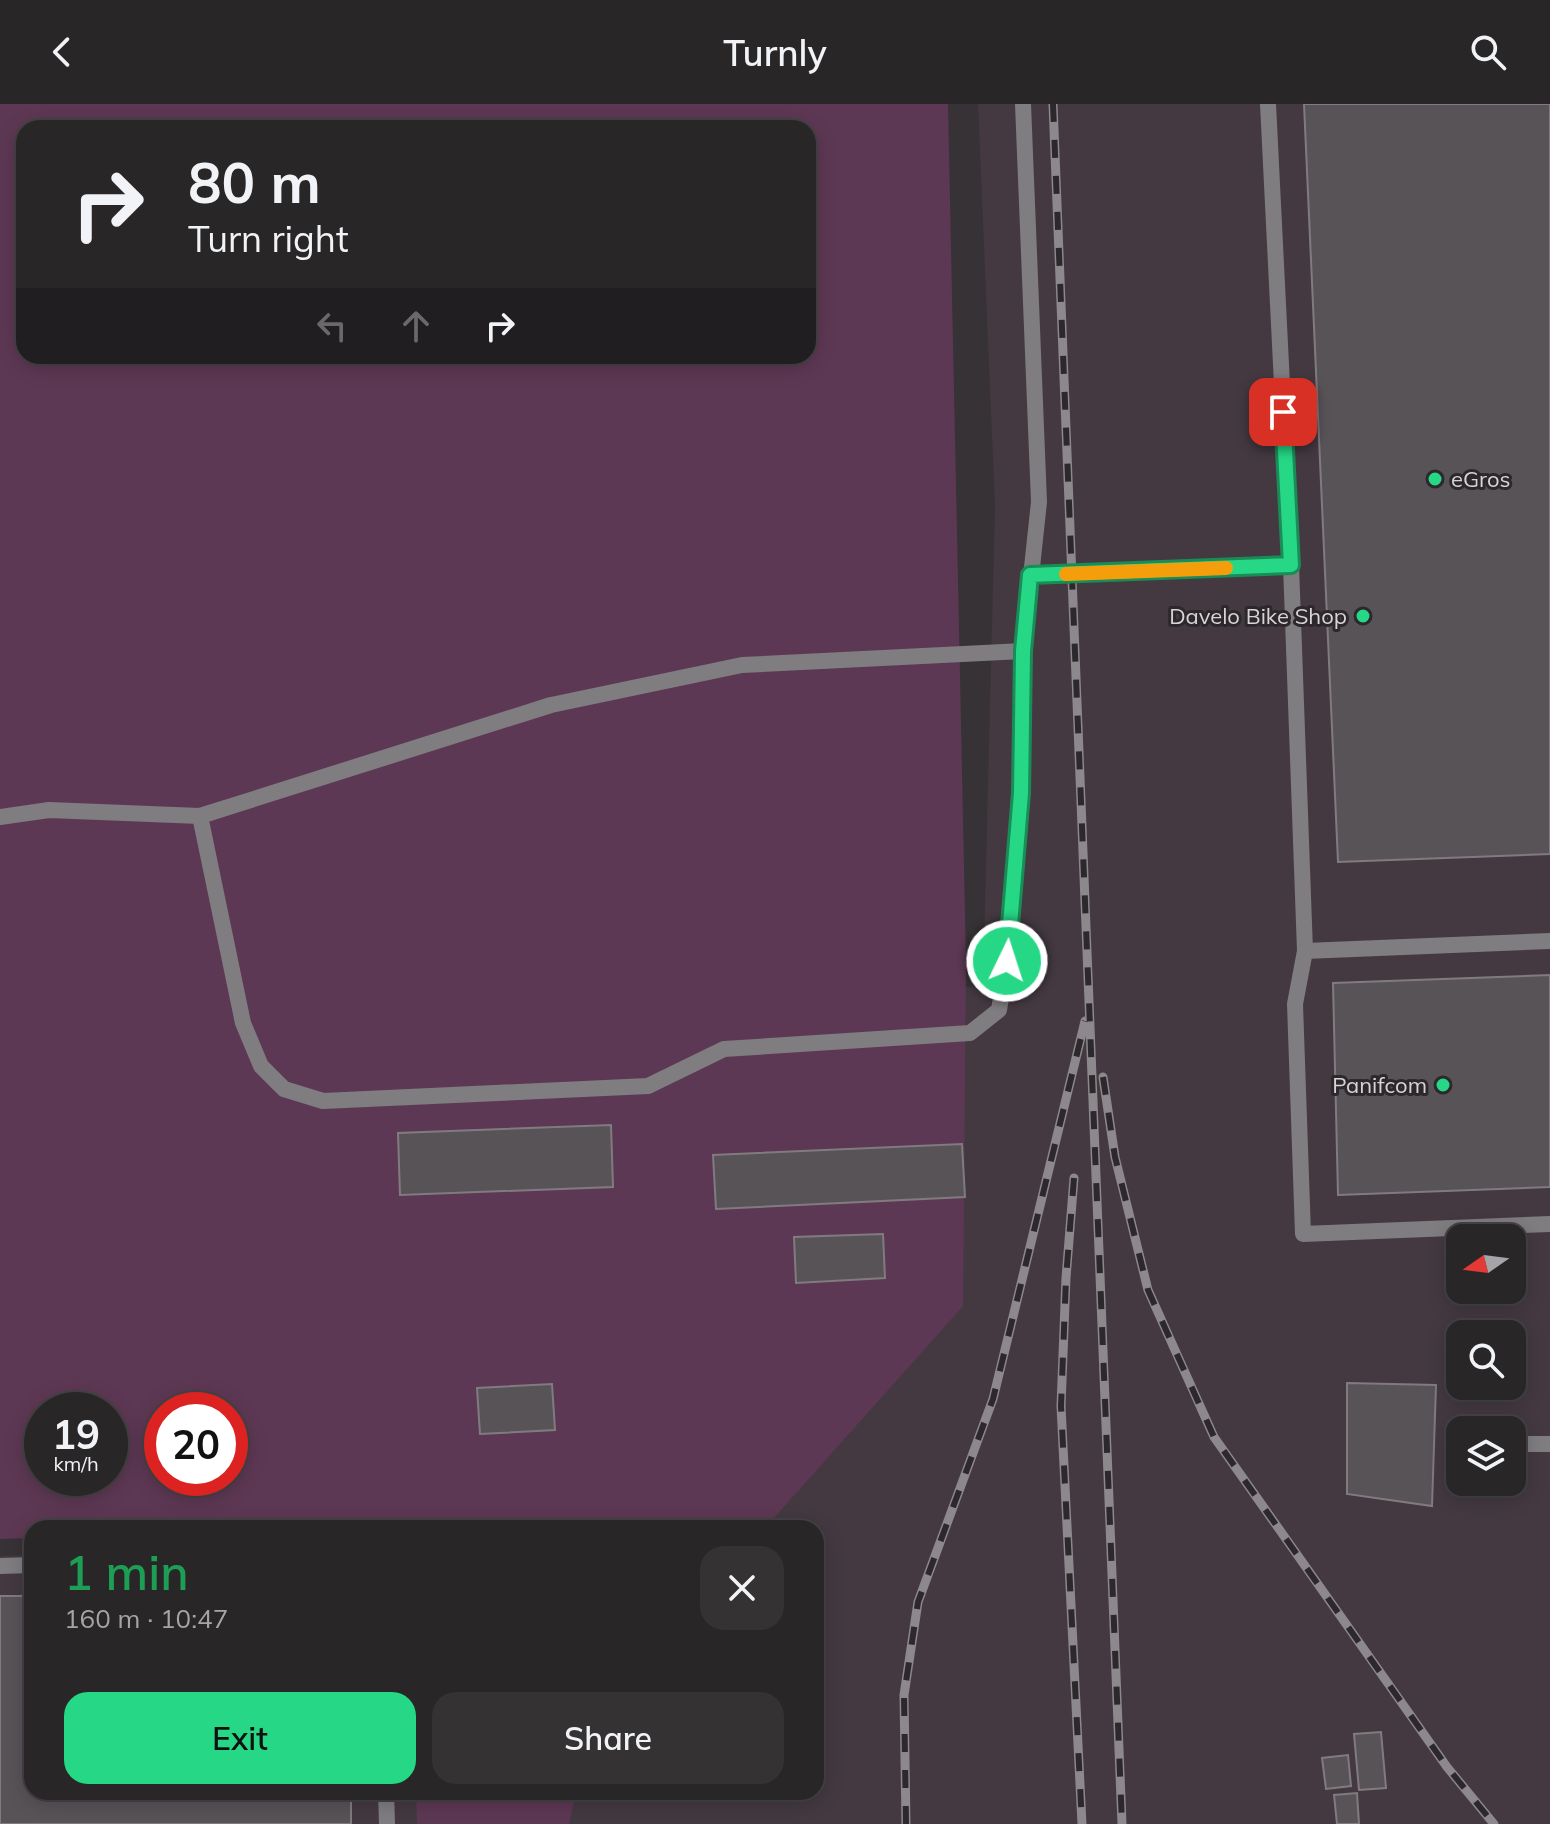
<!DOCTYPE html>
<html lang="en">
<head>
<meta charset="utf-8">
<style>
	:root { --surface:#292628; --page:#353234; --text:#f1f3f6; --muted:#a5a5a8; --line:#454345; --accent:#26d886 }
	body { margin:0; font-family:Mulish,sans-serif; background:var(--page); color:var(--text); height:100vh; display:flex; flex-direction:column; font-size:30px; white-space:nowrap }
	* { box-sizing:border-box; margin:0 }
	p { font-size:26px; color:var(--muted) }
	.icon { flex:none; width:44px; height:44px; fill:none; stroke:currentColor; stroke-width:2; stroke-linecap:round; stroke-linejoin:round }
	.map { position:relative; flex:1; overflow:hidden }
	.panel { position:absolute; left:24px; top:1416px; width:800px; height:280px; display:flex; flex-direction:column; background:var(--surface); border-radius:24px; box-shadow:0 4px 20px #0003,0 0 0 2px var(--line) }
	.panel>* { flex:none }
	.banner { position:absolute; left:16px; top:16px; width:800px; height:244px; border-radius:24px; box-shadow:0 4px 20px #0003,0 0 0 2px var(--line); background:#292628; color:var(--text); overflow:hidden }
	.needle { width:52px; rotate:256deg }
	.controls { position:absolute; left:1446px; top:1120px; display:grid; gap:16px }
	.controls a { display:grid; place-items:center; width:80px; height:80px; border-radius:16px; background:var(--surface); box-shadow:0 4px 20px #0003,0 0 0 2px var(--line); font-size:40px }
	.speed { position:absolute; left:24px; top:1288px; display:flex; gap:16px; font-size:40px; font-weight:700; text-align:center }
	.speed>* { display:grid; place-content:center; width:104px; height:104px; border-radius:50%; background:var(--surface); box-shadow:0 4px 20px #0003,0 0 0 2px var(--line); line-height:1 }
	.speed small { font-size:20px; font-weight:400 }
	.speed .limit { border:12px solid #d22; background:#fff; color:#111 }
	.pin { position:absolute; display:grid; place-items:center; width:68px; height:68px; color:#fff; margin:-34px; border-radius:16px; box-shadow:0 4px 12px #0006 }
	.me { position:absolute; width:88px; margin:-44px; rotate:4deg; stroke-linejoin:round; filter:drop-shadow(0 0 6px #0008) }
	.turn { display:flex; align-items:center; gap:28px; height:168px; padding:0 40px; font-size:36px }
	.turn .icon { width:104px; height:104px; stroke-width:2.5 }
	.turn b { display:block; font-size:56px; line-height:68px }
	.lanes { display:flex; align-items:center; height:76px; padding:0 40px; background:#0003; justify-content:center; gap:40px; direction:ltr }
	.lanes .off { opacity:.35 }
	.round { display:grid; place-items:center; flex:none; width:84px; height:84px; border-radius:24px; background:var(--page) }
	.overview { display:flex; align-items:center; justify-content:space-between; height:136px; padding:0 40px }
	h1 { font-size:48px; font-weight:600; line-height:60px; color:#1e9e55 }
	.primary-button { display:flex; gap:16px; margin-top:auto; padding:16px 40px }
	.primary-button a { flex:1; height:92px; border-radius:24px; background:var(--accent); color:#111; font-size:32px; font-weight:600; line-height:92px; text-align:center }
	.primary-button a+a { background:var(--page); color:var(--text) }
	header { display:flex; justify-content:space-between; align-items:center; height:104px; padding:0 40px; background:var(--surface); font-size:36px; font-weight:600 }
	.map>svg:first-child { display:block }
</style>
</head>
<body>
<header><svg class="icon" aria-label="back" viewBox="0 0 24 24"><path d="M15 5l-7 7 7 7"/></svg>Turnly<svg class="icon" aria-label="search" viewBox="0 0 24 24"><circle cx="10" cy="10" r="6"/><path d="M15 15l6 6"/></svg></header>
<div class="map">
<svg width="1550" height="1720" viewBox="0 0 1550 1720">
	<rect width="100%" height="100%" fill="#373236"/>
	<path fill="#443941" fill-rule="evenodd" d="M978 0H1550V1720H0V1452L32 1451V1688H816V1424H394L375 954 983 881 995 401ZM1460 1134H1512V1186H1460ZM1460 1230H1512V1282H1460ZM1460 1326H1512V1378H1460Z"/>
	<g fill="#5d3854" fill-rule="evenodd">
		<path d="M0 0H948L966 859 963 1202 765 1424H32V1434L0 1435ZM24 24H808V252H24ZM42 1306H110V1374H42ZM162 1306H230V1374H162Z"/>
		<path d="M416 1688H576L569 1720H417Z"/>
	</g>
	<g fill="#585357" stroke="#817b80" stroke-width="2">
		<path d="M1304 0H1550V750L1338 758Z"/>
		<path d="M1550 871V1083L1338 1091 1333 879Z"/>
		<path d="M611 1021 613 1083 400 1091 398 1029Z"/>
		<path d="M962 1040 965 1093 716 1105 713 1051Z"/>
		<path d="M883 1130 885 1174 796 1179 794 1133Z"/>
		<path d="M1347 1279 1436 1281 1432 1402 1347 1390Z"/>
		<path d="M552 1280 555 1326 480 1330 477 1284Z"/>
		<path d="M0 1492H32V1688H351V1720H0Z"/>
		<path d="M1381 1628 1386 1684 1359 1686 1354 1630Z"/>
		<path d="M1348 1651 1351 1682 1326 1685 1322 1654Z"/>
		<path d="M1357 1689 1359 1720H1337L1334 1691Z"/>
	</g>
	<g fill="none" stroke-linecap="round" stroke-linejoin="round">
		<g stroke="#7f7d7f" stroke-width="16">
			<path d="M1268 0 1291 461 1305 847"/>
			<path d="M1030 471 1291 461"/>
			<path d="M200 712 243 919 261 962 284 985 323 997 648 982 724 945 970 929 999 906 1007 857 1021 689 1023 547 1039 398 1023 0"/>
			<path d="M0 713 49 706 200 712 551 601 742 561 1023 547"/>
			<path d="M1550 837 1305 847 1295 900 1303 1130 1550 1120"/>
			<path d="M1512 1340H1550"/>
			<path d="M1459 1341H1460"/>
			<path d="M0 1462 32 1461"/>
			<path d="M386 1688 387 1720"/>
		</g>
		<defs>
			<g id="rail">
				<path d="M1053 0 1122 1720"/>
				<path d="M1103 973 1115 1053 1148 1186 1214 1333 1447 1663 1494 1720"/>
				<path d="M1074 1074 1066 1174 1061 1302 1082 1720"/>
				<path d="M906 1720 904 1591 918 1498 993 1295 1085 917"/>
			</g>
		</defs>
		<use href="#rail" stroke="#8c888b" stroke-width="9"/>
		<use href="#rail" stroke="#2d282c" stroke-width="6" stroke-dasharray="18" stroke-linecap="butt"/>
	</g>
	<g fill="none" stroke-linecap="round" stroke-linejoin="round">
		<defs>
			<path id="route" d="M1007 857 1021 689 1023 547 1030 471 1291 461 1283 308"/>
		</defs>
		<use href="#route" stroke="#198c57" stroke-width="20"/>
		<use href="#route" stroke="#26d886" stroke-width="14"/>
		<path stroke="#f59e0b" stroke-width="14" d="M1066 470 1226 464"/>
	</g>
	<g fill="#26d886" stroke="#2d282c" stroke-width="3">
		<circle cx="1435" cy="375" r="8"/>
		<circle cx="1363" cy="512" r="8"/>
		<circle cx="1443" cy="981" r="8"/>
	</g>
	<g text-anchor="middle" stroke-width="6" stroke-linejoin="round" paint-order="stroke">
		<g font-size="22" fill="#d7d3d6" stroke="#2d282c" text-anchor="end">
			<text x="1451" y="383" text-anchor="start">eGros</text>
			<text x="1347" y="520">Davelo Bike Shop</text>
			<text x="1427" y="989">Panifcom</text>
		</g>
	</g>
</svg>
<div class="controls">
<a><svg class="needle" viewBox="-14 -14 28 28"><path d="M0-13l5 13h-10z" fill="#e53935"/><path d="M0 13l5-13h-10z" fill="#a5a5a8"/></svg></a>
<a><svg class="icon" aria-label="search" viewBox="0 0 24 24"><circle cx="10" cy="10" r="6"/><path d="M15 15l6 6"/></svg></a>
<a><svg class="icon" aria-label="layers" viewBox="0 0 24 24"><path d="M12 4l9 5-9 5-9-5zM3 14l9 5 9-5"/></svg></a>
</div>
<div class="speed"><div>19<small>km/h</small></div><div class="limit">20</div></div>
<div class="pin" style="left:1283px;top:308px;background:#d93025"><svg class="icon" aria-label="arrive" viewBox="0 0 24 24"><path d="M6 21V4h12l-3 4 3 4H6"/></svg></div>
<svg class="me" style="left:1007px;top:857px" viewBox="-20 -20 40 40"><circle r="17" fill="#26d886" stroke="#fff" stroke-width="3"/><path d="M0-11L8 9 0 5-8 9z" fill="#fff"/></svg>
<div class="banner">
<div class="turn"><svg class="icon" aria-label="right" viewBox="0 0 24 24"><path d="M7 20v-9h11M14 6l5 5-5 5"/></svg><div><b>80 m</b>Turn right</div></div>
<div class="lanes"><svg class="icon off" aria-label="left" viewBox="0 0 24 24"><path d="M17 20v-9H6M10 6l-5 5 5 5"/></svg><svg class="icon off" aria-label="ahead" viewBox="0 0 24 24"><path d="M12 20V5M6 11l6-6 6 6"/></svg><svg class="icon" aria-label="right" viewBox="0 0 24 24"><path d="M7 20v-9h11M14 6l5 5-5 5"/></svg></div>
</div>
<section class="panel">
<div class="overview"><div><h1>1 min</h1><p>160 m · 10:47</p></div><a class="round"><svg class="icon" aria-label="close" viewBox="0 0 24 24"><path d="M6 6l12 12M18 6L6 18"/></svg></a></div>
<div class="primary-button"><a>Exit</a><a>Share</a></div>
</section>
</div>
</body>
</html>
